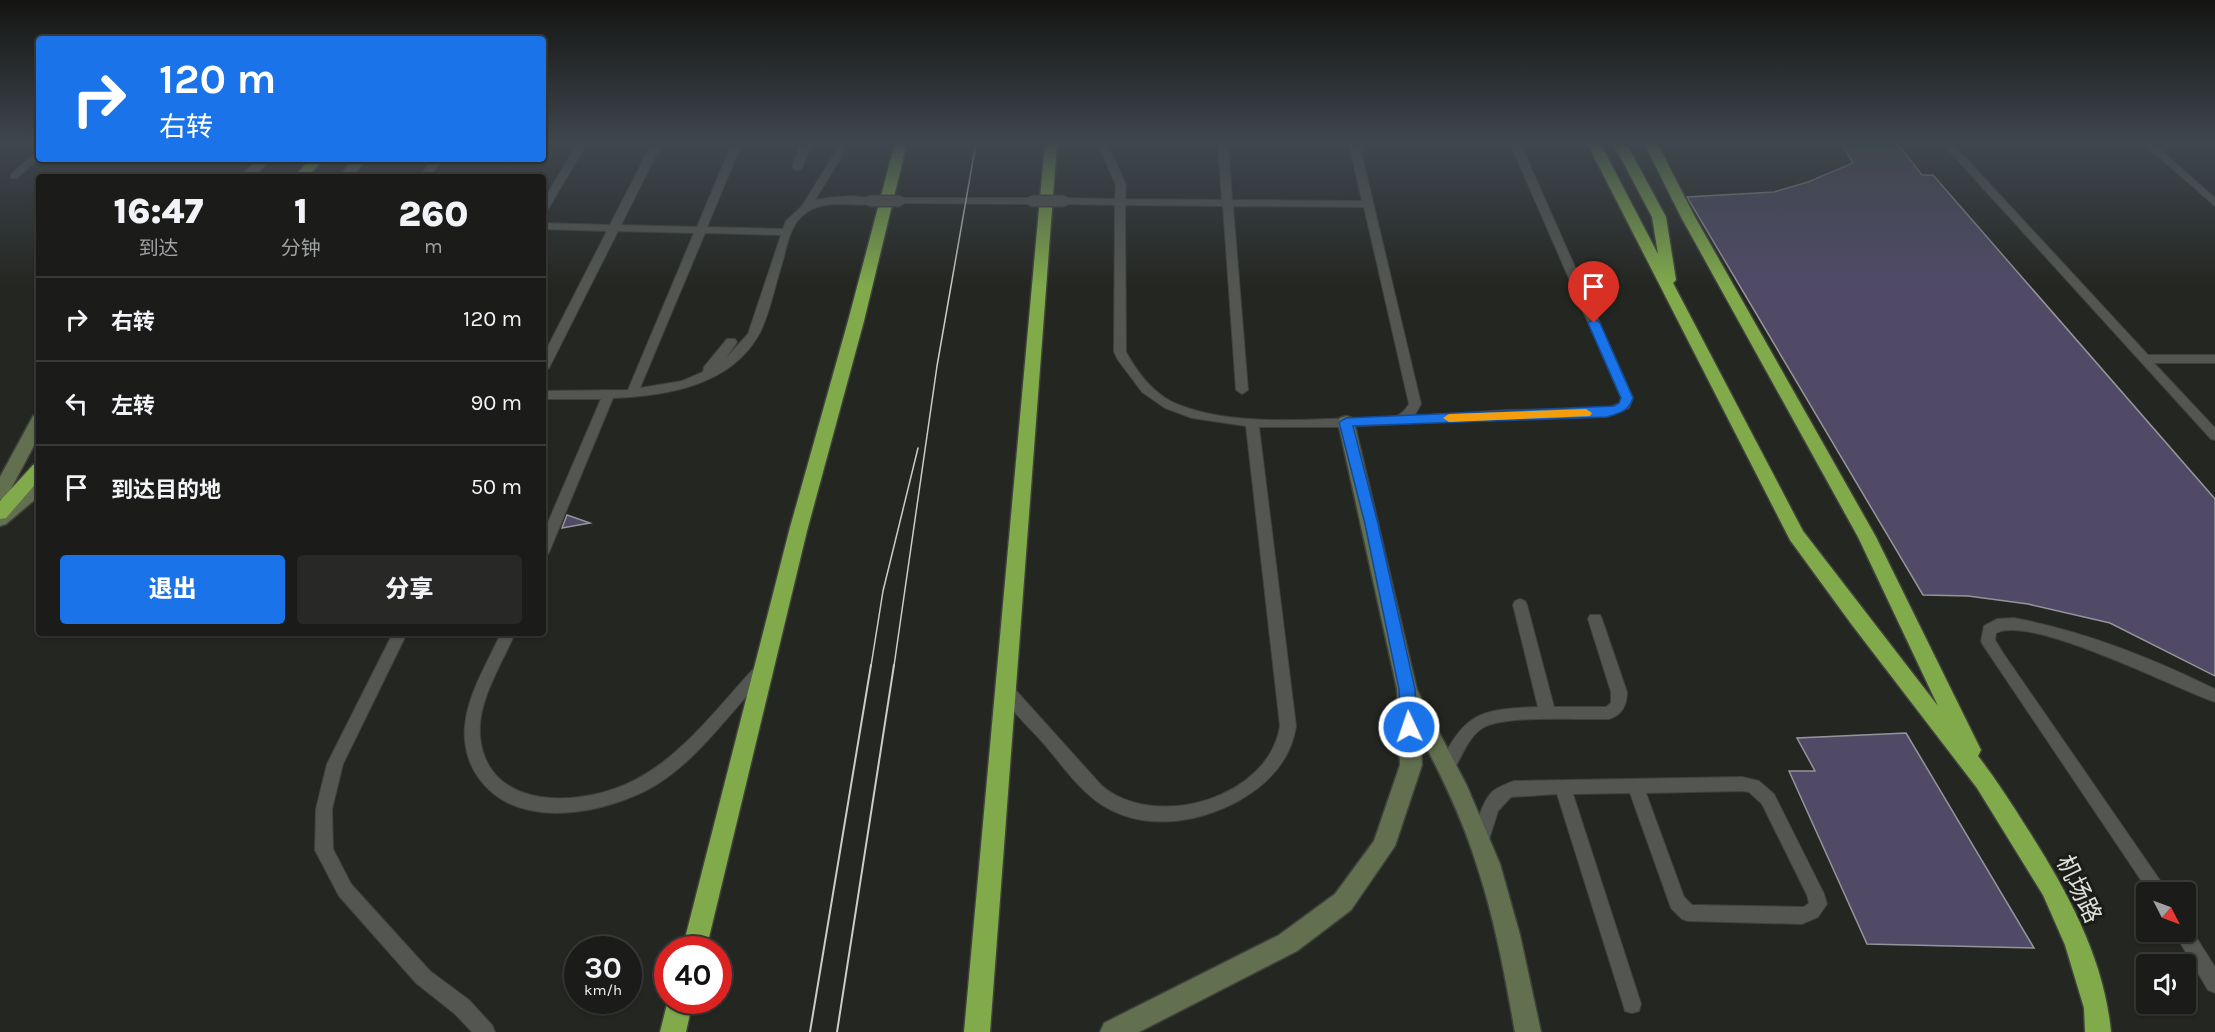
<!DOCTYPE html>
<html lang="zh">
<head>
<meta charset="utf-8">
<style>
	:root { --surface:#1b1c19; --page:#282926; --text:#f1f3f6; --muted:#a0a1a2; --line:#393a38; --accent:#1a73e8 }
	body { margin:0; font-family:Karla,"Noto Sans SC",sans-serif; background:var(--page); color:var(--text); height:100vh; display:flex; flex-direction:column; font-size:22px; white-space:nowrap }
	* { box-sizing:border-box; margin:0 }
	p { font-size:20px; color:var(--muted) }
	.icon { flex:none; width:33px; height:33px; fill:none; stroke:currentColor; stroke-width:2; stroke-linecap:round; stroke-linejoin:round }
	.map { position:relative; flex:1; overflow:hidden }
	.panel { position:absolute; left:36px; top:174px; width:510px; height:462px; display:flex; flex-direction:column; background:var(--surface); border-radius:6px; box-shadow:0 2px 4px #0004,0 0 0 2px var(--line) }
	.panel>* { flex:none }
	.banner { position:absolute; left:36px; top:36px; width:510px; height:126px; border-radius:6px; box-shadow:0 2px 4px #0004,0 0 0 2px var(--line); background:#1a73e8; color:#fff; overflow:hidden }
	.needle { width:39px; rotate:132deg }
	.buttons { position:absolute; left:2136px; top:882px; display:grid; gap:12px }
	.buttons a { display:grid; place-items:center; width:60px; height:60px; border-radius:6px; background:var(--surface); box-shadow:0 2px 4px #0004,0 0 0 2px var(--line); font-size:30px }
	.speed { position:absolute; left:564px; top:936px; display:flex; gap:12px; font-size:30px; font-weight:700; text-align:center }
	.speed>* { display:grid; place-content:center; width:78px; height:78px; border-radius:50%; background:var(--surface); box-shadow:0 2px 4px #0004,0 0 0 2px var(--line); line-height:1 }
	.speed small { font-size:15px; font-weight:400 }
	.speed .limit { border:9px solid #d22; background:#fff; color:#111 }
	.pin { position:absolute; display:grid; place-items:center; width:51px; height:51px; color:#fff; margin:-62px -26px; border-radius:50% 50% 50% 0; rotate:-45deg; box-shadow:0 0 6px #0007 }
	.pin .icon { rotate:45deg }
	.me { position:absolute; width:66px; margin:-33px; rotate:357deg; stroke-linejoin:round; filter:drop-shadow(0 0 4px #0008) }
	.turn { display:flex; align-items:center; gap:21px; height:126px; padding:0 24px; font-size:27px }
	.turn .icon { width:78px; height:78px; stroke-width:2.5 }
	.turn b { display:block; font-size:42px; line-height:51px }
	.eta { display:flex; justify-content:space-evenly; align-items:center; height:102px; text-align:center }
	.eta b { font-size:36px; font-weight:800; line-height:42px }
	.cta { display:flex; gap:12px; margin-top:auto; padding:12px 24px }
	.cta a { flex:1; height:69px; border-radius:6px; background:var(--accent); color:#fff; font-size:24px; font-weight:800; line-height:69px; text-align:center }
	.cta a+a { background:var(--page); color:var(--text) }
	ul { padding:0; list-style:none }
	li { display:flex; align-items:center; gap:18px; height:84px; padding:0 24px; border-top:2px solid var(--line) }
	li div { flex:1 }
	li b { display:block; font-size:22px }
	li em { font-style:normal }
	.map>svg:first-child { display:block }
</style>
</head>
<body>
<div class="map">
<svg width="2215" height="1032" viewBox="0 0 2215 1032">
	<rect width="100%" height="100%" fill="#242621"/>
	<g fill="#504a67" stroke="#95949a" stroke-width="1.5">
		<path d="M1841 143H1897L1922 175H1933L2215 499V676L2110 623 2028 604 1968 596 1923 595 1687 197 1774 192 1808 182 1853 163Z"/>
		<path d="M567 515 590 523 562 528Z"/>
		<path d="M1906 733 2034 948 1867 944 1789 771H1815L1797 738Z"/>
	</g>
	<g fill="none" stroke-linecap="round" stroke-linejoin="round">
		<defs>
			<g id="lane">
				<path d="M578 143H587L548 209 543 212V201Z"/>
				<path d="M652 143H662L621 225 697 227 732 143H742L707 227 783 229 786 221 802 206 841 143H850L815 200C829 197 863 193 874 201 860 212 826 193 801 217 789 228 786 251 781 267 775 286 768 320 758 336 729 386 665 396 613 398L550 550 548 554 543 555V534L601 399H543V391L628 390 694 233 618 231 549 368 543 372V356L607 231 543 229V223L610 225ZM705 233 781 235 748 334 726 358 737 342 735 339H727L704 367 703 372 682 381 640 388Z"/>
				<path d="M801 143H811L802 168 797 171 792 168Z"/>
				<path d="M1097 143H1107L1126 185 1125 199 1222 200 1218 143H1228L1232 200 1362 201 1349 143H1359L1421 404 1414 416 1507 410 1605 409 1620 403 1621 398 1510 143H1520L1633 398 1629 408 1607 417 1507 418 1343 427H1259L1296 726C1291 760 1269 783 1240 800 1198 823 1145 832 1102 805 1079 790 1062 765 1045 745 1030 728 1009 709 998 689L1001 685 1006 683 1011 685 1102 786C1156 831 1269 798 1280 726L1246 426 1192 418 1165 408 1142 392 1118 360 1114 352 1115 205 1065 204 1060 201 1065 198 1115 199 1116 185ZM1125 205 1223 206 1236 390 1242 394 1248 390 1233 206 1364 207 1409 404C1406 409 1402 414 1396 416 1385 421 1366 418 1354 418 1299 420 1224 426 1172 402 1151 391 1137 372 1126 352Z"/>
				<path d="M1942 143H1952L2148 355H2215V363H2154L2215 428V440L2211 439Z"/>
				<path d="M2143 143H2153L2215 198V206Z"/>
				<path d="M39 150V158L17 178H11V174Z"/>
				<path d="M433 159H443L429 177H419Z"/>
				<path d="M900 198H1031L1036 201 1031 204 896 203V199Z"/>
				<path d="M1520 599 1525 601 1527 605 1554 707H1606L1611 703V692L1588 619 1590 615H1600L1602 619 1627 692C1627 705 1622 715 1609 719 1581 720 1502 714 1481 729 1468 738 1461 758 1453 771L1447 773 1441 771 1439 766C1465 712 1481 709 1538 707L1513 605 1515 601Z"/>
				<path d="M2014 618C2084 631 2152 658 2215 689V702C2176 689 2030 614 1996 633L1995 640 2003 653 2168 892H2149L1983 645 1981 641 1984 626 1997 619Z"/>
				<path d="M393 633H407L343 764 332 809 333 849 351 884 430 971 469 1000 492 1025 495 1032H472L455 1014 416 983 339 896 315 850 316 809 327 764Z"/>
				<path d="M501 633H515C502 664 477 701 480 736 487 813 584 807 635 780 685 754 720 704 758 664L763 662 768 664 771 668C765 680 753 689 744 699 715 732 685 771 645 791 595 815 515 830 478 777 468 763 463 743 465 726 468 693 488 662 501 633Z"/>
				<path d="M1742 777 1759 781 1774 794 1824 894 1827 904 1818 917 1802 924 1688 921 1682 919 1671 908 1630 793 1573 794 1641 1004 1639 1011 1632 1013 1625 1011 1623 1004 1557 794 1511 797 1498 811 1487 846 1481 849 1475 846C1470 835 1483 801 1492 792 1498 787 1506 784 1514 781ZM1742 791 1749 792 1762 804 1807 895 1809 903 1804 907 1692 905 1684 897 1646 793Z"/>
				<path d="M2186 924 2189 926 2215 967V993L2208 990 2174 932H2186Z"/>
			</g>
			<g id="secondary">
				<path d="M258 159H271L254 177H240Z"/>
				<path d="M353 159H366L353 177H339Z"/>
				<path d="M39 414V436L6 498 0 500V477L31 420 33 416Z"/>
				<path d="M1346 416 1352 418 1354 422 1417 690 1467 786 1500 864 1520 935 1541 1032H1515C1505 976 1495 920 1477 866 1463 820 1442 777 1420 735L1422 765 1395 846 1351 910 1297 951 1139 1032H1100L1104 1023 1279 935 1335 894 1374 841 1400 765 1397 689 1338 422 1340 418Z"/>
				<path d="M39 480V496L6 524 0 526V509L33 482Z"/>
			</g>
			<g id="highway">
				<path d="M895 143H907L864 321 807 531 706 950H682L789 531 848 321Z"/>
				<path d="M1045 143H1057L990 1032H964Z"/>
				<path d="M1587 143H1600L1658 254 1652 217 1613 143H1626L1666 217 1676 280 1673 283 1803 531 1938 706 1858 537 1681 217 1644 143H1657L1695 217 1876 537 1981 750 1978 756C1995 778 2010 801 2025 825 2065 887 2104 956 2111 1032H2085L2084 1008 2065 945 2043 895 1977 788 1852 625 1790 540Z"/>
				<path d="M310 159H323L308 177H294Z"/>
				<path d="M39 463V480L6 518 0 519V501L33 465Z"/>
				<path d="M668 1000H693L686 1032H660Z"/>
			</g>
		</defs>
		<use href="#lane" stroke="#3f413d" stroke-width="2"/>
		<use href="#secondary" stroke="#3f413d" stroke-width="3"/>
		<use href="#highway" stroke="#3f413d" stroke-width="3"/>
		<use href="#lane" fill="#545751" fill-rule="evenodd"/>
		<use href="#secondary" fill="#62704f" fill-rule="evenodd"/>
		<use href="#highway" fill="#81ab4b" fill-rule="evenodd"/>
		<g stroke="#caccc8" stroke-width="1.5">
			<path d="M871 666 883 591 918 448"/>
			<path d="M894 666 937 366 976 143"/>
		</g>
		<g stroke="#caccc8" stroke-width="2">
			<path d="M810 1032 871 665"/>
			<path d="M837 1032 894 665"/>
		</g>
		<defs>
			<g id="lane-bridge">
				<path d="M869 201H900"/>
				<path d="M1031 201H1065"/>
			</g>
		</defs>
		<use href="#lane-bridge" stroke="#3f413d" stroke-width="13" stroke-linecap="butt"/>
		<use href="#lane-bridge" stroke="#545751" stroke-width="10"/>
	</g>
	<linearGradient id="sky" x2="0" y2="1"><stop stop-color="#141512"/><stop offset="0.5" stop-color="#3f474e"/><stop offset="1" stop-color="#3f474e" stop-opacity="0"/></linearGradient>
	<rect width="2215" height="288" fill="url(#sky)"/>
	<path fill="#1a73e8" stroke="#114b97" stroke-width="1.5" d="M1594 319 1600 323 1633 398C1629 411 1620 413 1607 417L1353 426 1378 524 1415 689 1417 727 1414 732 1409 734 1403 732 1401 727 1399 689 1365 524 1339 422 1346 418 1614 406 1619 403 1621 398 1588 323Z"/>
	<path fill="#f59e0b" d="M1586 409 1592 413 1590 416 1449 422 1443 418 1449 414Z"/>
	<g text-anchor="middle" stroke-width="6" stroke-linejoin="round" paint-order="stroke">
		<g font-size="24" fill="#dee0dc" stroke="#1a1d18">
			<text transform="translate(2079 889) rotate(64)" y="8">机场路</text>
		</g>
	</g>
</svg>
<div class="buttons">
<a><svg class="needle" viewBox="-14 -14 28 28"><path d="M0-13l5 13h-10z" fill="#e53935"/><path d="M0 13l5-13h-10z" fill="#a0a1a2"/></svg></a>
<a><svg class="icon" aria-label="sound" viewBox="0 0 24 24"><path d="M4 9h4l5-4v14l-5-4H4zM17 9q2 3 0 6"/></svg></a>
</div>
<div class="speed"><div>30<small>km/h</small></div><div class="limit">40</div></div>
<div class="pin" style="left:1594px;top:323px;background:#d93025"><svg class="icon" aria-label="arrive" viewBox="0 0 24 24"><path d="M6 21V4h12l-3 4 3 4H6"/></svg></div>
<svg class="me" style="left:1409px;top:727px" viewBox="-20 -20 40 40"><circle r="17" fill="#1a73e8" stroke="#fff" stroke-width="3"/><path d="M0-11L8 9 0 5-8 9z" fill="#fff"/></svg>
<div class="banner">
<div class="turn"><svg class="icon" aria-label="right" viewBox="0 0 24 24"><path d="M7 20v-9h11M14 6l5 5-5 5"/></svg><div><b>120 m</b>右转</div></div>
</div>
<section class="panel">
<div class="eta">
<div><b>16:47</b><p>到达</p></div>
<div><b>1</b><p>分钟</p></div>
<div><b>260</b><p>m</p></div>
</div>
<ul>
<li><svg class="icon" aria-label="right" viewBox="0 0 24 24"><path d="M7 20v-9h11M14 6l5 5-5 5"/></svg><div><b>右转</b></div><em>120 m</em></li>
<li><svg class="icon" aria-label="left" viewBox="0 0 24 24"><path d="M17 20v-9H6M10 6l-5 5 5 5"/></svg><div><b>左转</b></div><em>90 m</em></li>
<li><svg class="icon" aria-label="arrive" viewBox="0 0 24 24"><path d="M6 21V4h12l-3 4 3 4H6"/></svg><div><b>到达目的地</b></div><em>50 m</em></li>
</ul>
<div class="cta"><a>退出</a><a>分享</a></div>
</section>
</div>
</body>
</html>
